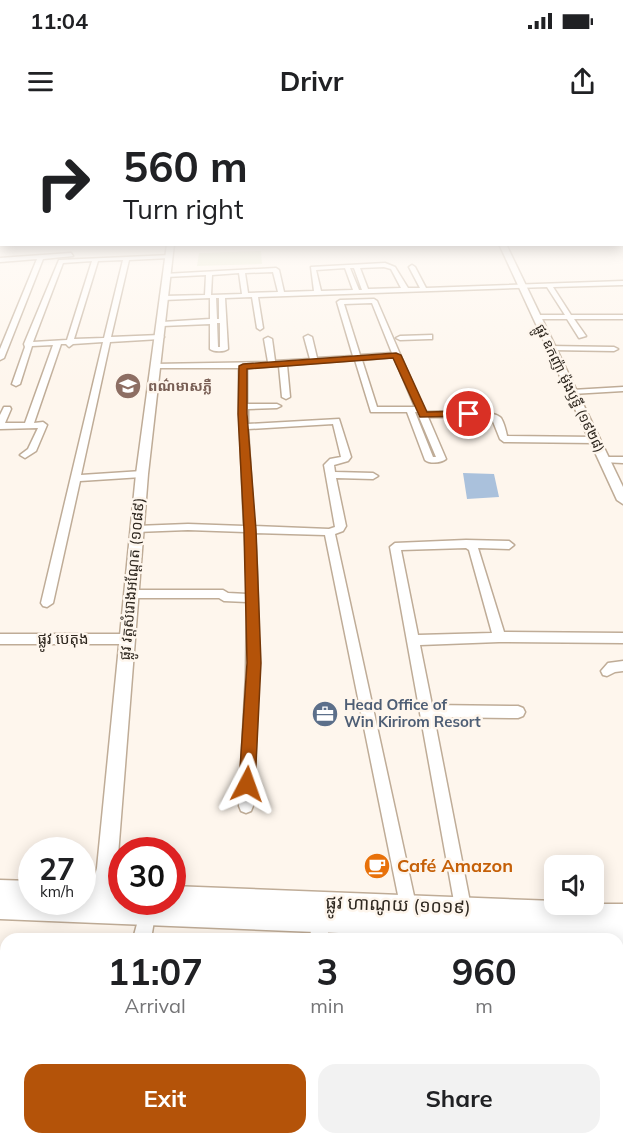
<!DOCTYPE html>
<html lang="en">
<head>
<meta charset="utf-8">
<style>
	:root { --surface:#fff; --page:#f2f2f2; --text:#202124; --muted:#757577; --accent:#b45309 }
	body { margin:0; font-family:Mulish,"Noto Sans Khmer",sans-serif; background:var(--page); color:var(--text); height:100vh; display:flex; flex-direction:column; font-size:22px; white-space:nowrap }
	* { box-sizing:border-box; margin:0 }
	p { font-size:20px; color:var(--muted) }
	.icon { flex:none; width:33px; height:33px; fill:none; stroke:currentColor; stroke-width:2; stroke-linecap:round; stroke-linejoin:round }
	.map { position:relative; flex:1; overflow:hidden }
	.panel { position:absolute; left:0px; top:813px; width:624px; height:212px; display:flex; flex-direction:column; background:var(--surface); border-radius:18px 18px 0 0; box-shadow:0 3px 15px #0003 }
	.panel>* { flex:none }
	.banner { position:absolute; left:0px; top:0px; width:624px; height:126px; box-shadow:0 3px 15px #0003; background:#fff; color:var(--text); overflow:hidden }
	.tools { position:absolute; left:544px; top:735px; display:grid; gap:12px }
	.tools a { display:grid; place-items:center; width:60px; height:60px; border-radius:12px; background:var(--surface); box-shadow:0 3px 15px #0003; font-size:30px }
	.speed { position:absolute; left:18px; top:717px; display:flex; gap:12px; font-size:30px; font-weight:700; text-align:center }
	.speed>* { display:grid; place-content:center; width:78px; height:78px; border-radius:50%; background:var(--surface); box-shadow:0 3px 15px #0003; line-height:1 }
	.speed small { font-size:15px; font-weight:400 }
	.speed .limit { border:9px solid #d22; background:#fff; color:#111 }
	.pin { position:absolute; display:grid; place-items:center; width:51px; height:51px; color:#fff; margin:-26px; border:3px solid #fff; border-radius:50%; box-shadow:0 2px 6px #0007 }
	.me { position:absolute; width:66px; margin:-33px; rotate:4deg; stroke-linejoin:round; filter:drop-shadow(0 0 4px #0008) }
	.turn { display:flex; align-items:center; gap:21px; height:126px; padding:0 24px; font-size:27px }
	.turn .icon { width:78px; height:78px; stroke-width:2.5 }
	.turn b { display:block; font-size:42px; line-height:51px }
	.eta { display:flex; justify-content:space-evenly; align-items:center; height:102px; text-align:center }
	.eta b { font-size:36px; font-weight:700; line-height:42px }
	.button { display:flex; gap:12px; margin-top:auto; padding:12px 24px }
	.button a { flex:1; height:69px; border-radius:18px; background:var(--accent); color:#fff; font-size:24px; font-weight:700; line-height:69px; text-align:center }
	.button a+a { background:var(--page); color:var(--text) }
	.status { display:flex; justify-content:space-between; align-items:center; height:42px; padding:0 30px; background:var(--surface); direction:ltr }
	.status svg { height:16px; fill:currentColor }
	header { display:flex; justify-content:space-between; align-items:center; height:78px; padding:0 24px; background:var(--surface); font-size:27px; font-weight:700 }
	.map>svg:first-child { display:block }
</style>
</head>
<body>
<div class="status"><b>11:04</b><svg viewBox="0 0 49 12"><path d="M0 12V9h3v3zM5 12V6h3v6zM10 12V3h3v9zM15 12V0h3v12zM26 1h20v11H26zM47 4h2v5h-2z"/></svg></div>
<header><svg class="icon" aria-label="menu" viewBox="0 0 24 24"><path d="M4 6h16M4 12h16M4 18h16"/></svg>Drivr<svg class="icon" aria-label="share" viewBox="0 0 24 24"><path d="M12 15V3M7 8l5-5 5 5M5 13v7h14v-7"/></svg></header>
<div class="map">
<svg width="623" height="1024" viewBox="0 0 623 1024">
	<rect width="100%" height="100%" fill="#fef6ed"/>
	<path fill="#e4e8c9" d="M261 131 262 144 197 146 199 133Z"/>
	<path fill="#aac1dc" d="M463 353 494 354 499 377 467 379Z"/>
	<g fill="none" stroke-linecap="round" stroke-linejoin="round">
		<defs>
			<g id="minor">
				<path d="M71 133 73 136 43 139 4 238 0 240V229L37 139 0 142V138Z"/>
				<path d="M171 135 169 138 129 140 111 217 160 215 164 217 160 219 110 222 81 355 142 351 147 354 142 357 80 361 53 483 47 487 43 486 41 483 103 222 73 224 69 227 66 224H61L34 303 43 302 47 305 36 331 25 338 20 335 28 329 38 308 0 309V295L4 287H10L11 289 5 303H25L53 225 32 226 20 264 16 266 12 264 25 227 24 224 59 140ZM123 140 104 218 74 219 98 141ZM92 141 67 220 33 222 63 143Z"/>
				<path d="M385 143 395 147 408 168H420L409 147 412 145 415 147 426 168 623 161V165L553 167 571 195H623V199H574L586 216 579 218 567 199H536L533 197 536 195H565L547 167 258 177 263 208 260 210 257 208 252 177 225 178 228 229C224 232 214 232 210 229V204L162 206 159 204 162 202 210 199V178L164 180 161 178 164 176 205 175 206 155 166 157 164 154 276 148 279 150 284 172 314 171 311 147ZM384 147 391 149 401 168 368 169 360 148ZM345 148 353 170 321 171 316 150ZM350 148H354L362 170H359ZM273 152 278 172 248 173 245 153ZM239 153 242 174 211 175 212 155ZM216 178H219V199H217ZM217 203H220V227H218Z"/>
				<path d="M374 179 377 181 425 292C439 292 493 288 501 298 504 303 506 311 507 316L595 317 599 320 595 323 504 322 500 319 492 299 469 297H428L446 339C441 343 430 344 425 340L407 292H371L355 240 287 245 290 277 286 279 282 277 279 246 247 248V284H277L281 286 277 288 248 289V304L339 299 351 337 348 341 334 345 335 352 373 353 378 356 373 359 336 358 346 406 343 411 335 414 416 785 414 791 408 793 402 791 400 785 325 415 255 413C261 504 258 595 253 686L251 691 246 693 241 691 239 686 246 555 247 482 224 481 219 478H131L125 474 131 470H223L228 473 247 474 245 412 188 410 136 412 131 409 136 406 188 404 244 406 239 287V248H157L153 246 154 244 268 242 264 219 268 217 272 219 275 241 310 239 304 217 308 215 312 217 317 238 353 236 337 182 340 180ZM372 183 392 233 360 235 344 184ZM394 237 415 287H377L362 240ZM415 292H417L436 337H433ZM333 304 341 337 330 339 324 345 335 407 329 409 254 406 248 309Z"/>
				<path d="M432 215V219H429L400 220 396 218 400 216Z"/>
				<path d="M548 226 614 227 618 229 614 231 551 230H548Z"/>
				<path d="M623 267V271L572 274 568 272 572 270Z"/>
				<path d="M604 337H623V343L601 342 599 340Z"/>
				<path d="M466 420 509 421 514 425 509 429 478 428 504 512 623 513V523L499 522 420 525 432 585 518 586 523 588 525 592 523 596 518 598 434 597 471 787 469 793 463 795 457 793 455 787 390 427 395 423ZM466 428 469 430 492 513 418 515 401 430Z"/>
				<path d="M0 514H127L131 516 133 519 131 522 127 524H0Z"/>
				<path d="M623 541V551L615 552 607 556 603 555 601 551 608 543Z"/>
				<path d="M147 787 153 789 155 795 151 819H133L141 789Z"/>
				<path d="M320 793 326 795 328 801V819H310L312 801 314 795Z"/>
				<path d="M618 1010 623 1024H603L602 1018H618Z"/>
				<path d="M92 1018H112L111 1024H91Z"/>
				<path d="M304 1018H324L323 1024H303Z"/>
				<rect x="460" y="1018" width="20" height="6"/>
			</g>
			<g id="major">
				<path d="M167 124H174L148 354 117 748 113 764H122V782H129L124 784 170 785 164 782H172V766L555 781V784H623V825L618 824V819H484L0 799V760L32 761V782H82V763H93L97 748 136 354Z"/>
				<path d="M499 124H506L623 367V384L617 380Z"/>
			</g>
		</defs>
		<use href="#minor" stroke="#bfac97" stroke-width="3"/>
		<use href="#major" stroke="#bfac97" stroke-width="3"/>
		<use href="#minor" fill="#fff" fill-rule="evenodd"/>
		<use href="#major" fill="#fff" fill-rule="evenodd"/>
	</g>
	<linearGradient id="sky" x2="0" y2="1"><stop stop-color="#8fb9e3"/><stop offset="0.46" stop-color="#fffbf7"/><stop offset="1" stop-color="#fffbf7" stop-opacity="0"/></linearGradient>
	<rect width="623" height="263" fill="url(#sky)"/>
	<path fill="#b45309" stroke="#753606" stroke-width="1.5" d="M396 233 401 235 427 292 469 291 472 292V296L420 297 393 238 247 249V294L256 410 261 543 255 664 253 669 247 672 241 669 239 664 247 543 244 410 238 294 239 246 243 244Z"/>
	<defs>
		<symbol id="school-disc" viewBox="-11 -11 22 22"><circle r="9.5" fill="#8d6e63" stroke="#fef6ed"/><path d="M0-5L7-2L0 1L-7-2ZM-4 1L0 2.5L4 1V4Q0 6-4 4Z" fill="#fff"/></symbol>
		<symbol id="office-disc" viewBox="-11 -11 22 22"><circle r="9.5" fill="#5c6f8a" stroke="#fef6ed"/><path d="M-6-3h4V-5.5h4V-3h4V5H-6ZM-1-4.5V-3h2v-1.5ZM-6 0V1H6V0Z" fill="#fff"/></symbol>
		<symbol id="cafe-disc" viewBox="-11 -11 22 22"><circle r="9.5" fill="#e8710a" stroke="#fef6ed"/><path d="M-5.5-4.5H6V0H3Q3 3.5 0 3.5H-2.5Q-5.5 3.5-5.5 0ZM3-3.2v2h1.7v-2ZM-6 4.5H4V6H-6Z" fill="#fff"/></symbol>
	</defs>
	<g fill-rule="evenodd">
		<use href="#school-disc" x="113" y="251" width="30" height="30"/>
		<use href="#office-disc" x="310" y="579" width="30" height="30"/>
		<use href="#cafe-disc" x="362" y="731" width="30" height="30"/>
	</g>
	<g text-anchor="middle" stroke-width="5" stroke-linejoin="round" paint-order="stroke">
		<g font-size="14" font-weight="bold" fill="#785e54" stroke="#fef6ed" text-anchor="start">
			<text x="148" y="271">ពណ៌មាសភ្លឺ</text>
		</g>
		<g font-size="14" fill="#2f2820" stroke="#fef6ed">
			<text transform="translate(570 268) rotate(64)" y="5">ផ្លូវ ឧកញ៉ា ម៉ុងឫទ្ធី (១៩២៨)</text>
		</g>
		<g font-size="15" fill="#2f2820" stroke="#fef6ed">
			<text transform="translate(132 459) rotate(-85)" y="5">ផ្លូវ វត្តសំរោងអណ្ដែត (១០៨៩)</text>
			<text x="63" y="524">ផ្លូវ បេតុង</text>
		</g>
		<g font-size="15" font-weight="bold" fill="#4e5e75" stroke="#fef6ed" text-anchor="start">
			<text x="344" y="590">Head Office of<tspan x="344" dy="17">Win Kirirom Resort</tspan></text>
		</g>
		<g font-size="18" font-weight="bold" fill="#c56008" stroke="#fef6ed" text-anchor="start">
			<text x="397" y="752">Café Amazon</text>
		</g>
		<g font-size="18" fill="#2f2820" stroke="#fef6ed">
			<text transform="translate(398 785) rotate(2)" y="6">ផ្លូវ ហាណូយ (១០១៩)</text>
		</g>
	</g>
</svg>
<div class="tools">
<a><svg class="icon" aria-label="sound" viewBox="0 0 24 24"><path d="M4 9h4l5-4v14l-5-4H4zM17 9q2 3 0 6"/></svg></a>
</div>
<div class="speed"><div>27<small>km/h</small></div><div class="limit">30</div></div>
<div class="pin" style="left:469px;top:294px;background:#d93025"><svg class="icon" aria-label="arrive" viewBox="0 0 24 24"><path d="M6 21V4h12l-3 4 3 4H6"/></svg></div>
<svg class="me" style="left:247px;top:664px" viewBox="-20 -20 40 40"><path d="M0-17L14 15 0 8-14 15z" fill="#b45309" stroke="#fff" stroke-width="4"/></svg>
<div class="banner">
<div class="turn"><svg class="icon" aria-label="right" viewBox="0 0 24 24"><path d="M7 20v-9h11M14 6l5 5-5 5"/></svg><div><b>560 m</b>Turn right</div></div>
</div>
<section class="panel">
<div class="eta">
<div><b>11:07</b><p>Arrival</p></div>
<div><b>3</b><p>min</p></div>
<div><b>960</b><p>m</p></div>
</div>
<div class="button"><a>Exit</a><a>Share</a></div>
</section>
</div>
</body>
</html>
